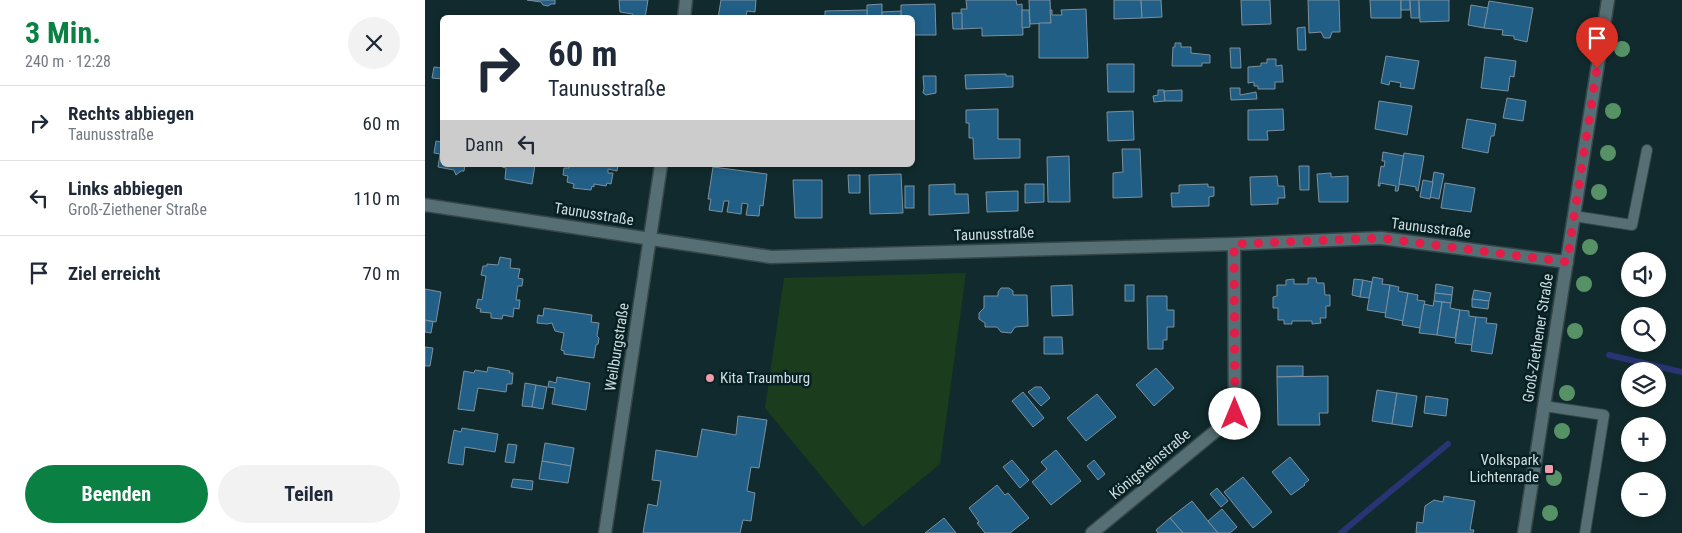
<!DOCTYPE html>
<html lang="de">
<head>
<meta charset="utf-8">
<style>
	:root { --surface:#fff; --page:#f2f2f3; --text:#1f2937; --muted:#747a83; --line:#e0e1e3; --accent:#0b8043 }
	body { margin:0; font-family:"Roboto Condensed",sans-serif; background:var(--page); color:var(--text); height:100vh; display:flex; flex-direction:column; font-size:19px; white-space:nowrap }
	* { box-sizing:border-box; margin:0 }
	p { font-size:16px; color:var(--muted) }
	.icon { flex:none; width:28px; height:28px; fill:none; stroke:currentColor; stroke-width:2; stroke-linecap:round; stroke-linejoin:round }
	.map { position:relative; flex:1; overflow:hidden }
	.drawer { display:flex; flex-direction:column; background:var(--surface); width:425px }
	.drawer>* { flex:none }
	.banner { position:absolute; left:15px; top:15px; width:475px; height:152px; border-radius:8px; box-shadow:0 2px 8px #0003; background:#fff; color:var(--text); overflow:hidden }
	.controls { position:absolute; left:1196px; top:252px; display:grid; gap:10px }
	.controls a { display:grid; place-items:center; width:45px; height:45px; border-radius:50%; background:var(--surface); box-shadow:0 2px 8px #0003; font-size:25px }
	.pin { position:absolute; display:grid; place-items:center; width:42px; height:42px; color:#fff; margin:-51px -21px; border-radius:50% 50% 50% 0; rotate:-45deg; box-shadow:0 0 5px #0007 }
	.pin .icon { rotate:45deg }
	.me { position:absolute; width:55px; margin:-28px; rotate:0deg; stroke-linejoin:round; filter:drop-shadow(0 0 4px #0008) }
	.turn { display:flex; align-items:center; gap:18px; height:105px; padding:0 25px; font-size:22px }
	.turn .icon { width:65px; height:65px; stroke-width:2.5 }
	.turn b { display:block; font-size:35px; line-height:42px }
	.then { display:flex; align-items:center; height:48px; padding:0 25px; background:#0003; gap:10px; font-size:19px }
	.round { display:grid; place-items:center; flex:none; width:52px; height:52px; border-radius:26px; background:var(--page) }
	.headline { display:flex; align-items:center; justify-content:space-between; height:85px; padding:0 25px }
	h1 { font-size:30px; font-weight:700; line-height:38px; color:var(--accent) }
	.cta { display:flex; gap:10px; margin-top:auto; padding:10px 25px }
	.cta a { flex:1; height:58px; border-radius:30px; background:var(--accent); color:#fff; font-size:20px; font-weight:700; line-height:58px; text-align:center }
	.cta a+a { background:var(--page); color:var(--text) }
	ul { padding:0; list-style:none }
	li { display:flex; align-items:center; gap:15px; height:75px; padding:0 25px; border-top:1px solid var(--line) }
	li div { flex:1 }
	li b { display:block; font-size:19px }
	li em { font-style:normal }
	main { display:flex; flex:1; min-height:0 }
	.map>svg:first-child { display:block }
</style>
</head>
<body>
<main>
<section class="drawer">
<div class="headline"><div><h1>3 Min.</h1><p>240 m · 12:28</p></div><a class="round"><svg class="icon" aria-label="close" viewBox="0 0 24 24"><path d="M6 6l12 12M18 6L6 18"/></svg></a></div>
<ul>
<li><svg class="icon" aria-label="right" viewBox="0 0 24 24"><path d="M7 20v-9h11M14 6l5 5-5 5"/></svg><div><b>Rechts abbiegen</b><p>Taunusstraße</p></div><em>60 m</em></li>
<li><svg class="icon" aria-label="left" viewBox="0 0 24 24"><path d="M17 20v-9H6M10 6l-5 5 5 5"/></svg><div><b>Links abbiegen</b><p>Groß-Ziethener Straße</p></div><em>110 m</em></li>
<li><svg class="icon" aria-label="arrive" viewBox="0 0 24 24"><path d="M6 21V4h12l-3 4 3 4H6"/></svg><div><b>Ziel erreicht</b></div><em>70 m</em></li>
</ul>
<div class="cta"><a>Beenden</a><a>Teilen</a></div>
</section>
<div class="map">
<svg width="1257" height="533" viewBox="0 0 1257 533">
	<rect width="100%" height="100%" fill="#112a2d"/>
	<path fill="#1b3d1e" d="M541 273 515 464 438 527 340 408 359 278Z"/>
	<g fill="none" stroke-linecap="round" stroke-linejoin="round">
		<g stroke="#293474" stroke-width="6">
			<path d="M1184 355 1257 372"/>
			<path d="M916 533 948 506 1023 444"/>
		</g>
	</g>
	<g fill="#215f86" stroke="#7d909f">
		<path d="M102 0H130V4H126L123 6 118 5 116 2Z"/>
		<path d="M194 0H223L220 18H207L208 14 195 12Z"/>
		<path d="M296 0H331L330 12 322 11 321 18H293Z"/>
		<path d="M541 0H591L592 5 597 4 598 35 557 36V28L537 29 536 9H542Z"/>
		<path d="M604 0H625L626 23 605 24Z"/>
		<path d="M689 0H716L717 18 689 19Z"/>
		<path d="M716 0H736L737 17 717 18Z"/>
		<path d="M816 0H845L846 24 817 25Z"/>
		<path d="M883 0H914L915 32H907L905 38H899L896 32 884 33Z"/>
		<path d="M945 0H976V18H946Z"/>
		<rect x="976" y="0" width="9" height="10"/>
		<path d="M985 0H994V18H986Z"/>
		<path d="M994 0H1024V21L995 22Z"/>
		<path d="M1064 1 1108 8 1102 42 1089 39V36L1077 35 1078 30 1059 28Z"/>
		<path d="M457 4V18H442V5Z"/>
		<path d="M510 4 511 35H488V18H476V5Z"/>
		<path d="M1046 5 1063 8 1059 28 1043 25Z"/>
		<path d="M661 9 663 58H614V23H626L625 10H627V15H637L636 10Z"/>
		<path d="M442 10V18H400V11Z"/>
		<path d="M597 10H604L605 27 597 28Z"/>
		<path d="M476 11V18H457V12Z"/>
		<path d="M527 13H537V29H528Z"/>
		<path d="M880 27 881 50H873L872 28Z"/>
		<path d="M750 43H756V47H766V53L785 55V63H777V66H747L748 47H750Z"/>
		<path d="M805 48H815L816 68H806Z"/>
		<path d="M961 56 994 61 989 89 975 87 976 83 965 81 964 85 956 83Z"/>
		<path d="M1060 57 1091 61 1089 77 1085 76 1083 91 1056 88Z"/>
		<path d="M842 59H851V66L857 65 858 82H850V89H833V86H829V82L823 83V67L836 66V63H842Z"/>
		<path d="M682 64H709V92H683Z"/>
		<path d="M9 67 18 68V79L7 78Z"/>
		<path d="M581 74V76H588V87L541 89 540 75Z"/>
		<path d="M498 76H511V93L501 95 498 93 499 88Z"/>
		<path d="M805 88H815V95L831 92 832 99 806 100Z"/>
		<path d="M733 90H739L740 101 729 102 728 96 733 95Z"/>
		<path d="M757 90V101H740L739 91Z"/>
		<path d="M1082 98 1101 101 1098 121 1078 118Z"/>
		<path d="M954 101 987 106 982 135 950 129Z"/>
		<path d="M573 109V139H595V158L549 159 548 138H544V123H541V110Z"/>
		<path d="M858 109 859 130 842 131 843 140H823V110Z"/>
		<path d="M708 111 709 140 683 141 682 112Z"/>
		<path d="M1042 119 1071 124 1069 136H1066L1063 153 1037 148Z"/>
		<path d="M18 136V165H40L39 171H36L31 175 29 170 13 167 15 154 9 153 11 141 17 142Z"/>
		<path d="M697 149H715L717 197 688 198V173L698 172Z"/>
		<path d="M958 152 979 156 973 191H970L971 186 955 183V186H953L956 166 959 167 960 161H957Z"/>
		<path d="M979 153 999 156 993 191 991 190V187L974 184Z"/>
		<path d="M644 156 645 202H623L622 157Z"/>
		<path d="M77 165H110L107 184 80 179 81 168 77 167Z"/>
		<path d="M144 165 168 166 193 165 192 171 183 169V173H188L186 184 182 183 181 186 169 184V187L167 186 166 190 148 188 149 184 142 182 143 176 138 175 139 168H144Z"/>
		<path d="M874 166H884V190H875Z"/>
		<path d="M288 167 342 174 338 206 335 205 334 216 321 215 323 204 317 203 316 214 302 212 304 201H299L297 212 284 210 286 199H283Z"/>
		<path d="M1009 172 1019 174 1014 199 1005 197Z"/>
		<path d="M906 173V177L923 176V202H894L892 174Z"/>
		<path d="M476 174 478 213 445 214 444 175Z"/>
		<path d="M423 175H435V193H424Z"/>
		<path d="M852 176 853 186H859L860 198H853V204L826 205 825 177Z"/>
		<path d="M368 180H397V218H370Z"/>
		<path d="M998 180 1008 182 1005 199 995 197Z"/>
		<path d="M1020 183 1050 188 1046 212 1016 208Z"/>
		<path d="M530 184V194H543L544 213 504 215V185Z"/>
		<path d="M600 184H619V202L600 203Z"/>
		<path d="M783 184V187H789V196L784 197V206L747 207 746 193H754V185Z"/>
		<rect x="480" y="186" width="9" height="22"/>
		<path d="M593 191V211L562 212 561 192Z"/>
		<path d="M75 257 86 259 85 268 95 269 93 278 98 279 97 286H93L91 300H95L94 309 89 308 88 317 78 315 77 319 66 318V313L55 312 56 309 51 308 53 299 57 300 61 276 56 275 58 266H62V264L73 265Z"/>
		<path d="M948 277 958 279 957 284 965 285 961 313 942 310Z"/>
		<path d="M883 278H891L892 283H899L900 295H905V306H901V318H895L896 323 887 324V321H867V324H859V320H853V308H848V297L852 296V285H861V280L869 279V284H883Z"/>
		<path d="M929 279 938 280 935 297 927 295Z"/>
		<path d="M938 280 947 282 944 298 935 297Z"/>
		<path d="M1011 284 1028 287 1027 295 1010 293Z"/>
		<path d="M647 285 648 315 627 316 626 286Z"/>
		<rect x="700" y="285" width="9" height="16"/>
		<path d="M965 285 974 287 973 291 983 293 978 321 960 317Z"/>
		<path d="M576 288H584L588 291V295H602L603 326 590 327 586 333 576 332 572 327H560V323L554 319V313L559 308V296H573V292Z"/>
		<path d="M0 289 16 292 11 322 0 320Z"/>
		<path d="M1049 290 1066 293 1064 301 1047 299Z"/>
		<path d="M983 293 993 295 992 300 1000 301 995 328 977 325Z"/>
		<path d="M1010 293 1027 295 1026 303 1009 301Z"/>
		<path d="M722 296H742V310H749V327H742V340H738V349H723Z"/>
		<path d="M1047 299 1064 301 1063 309 1047 307Z"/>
		<path d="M1009 301 1017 302 1012 335 994 333 999 304 1008 306Z"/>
		<path d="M1017 302 1026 303 1025 308 1035 310 1030 338 1012 335Z"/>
		<path d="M119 308 167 315 166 322 174 323 172 336 174 338 173 344 171 345 169 358 139 354V351L136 350 139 333 130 331 127 323 122 324 112 323 113 315 118 316Z"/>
		<path d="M1035 310 1044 311V316L1051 317 1047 345 1030 343Z"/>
		<path d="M1051 317 1062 318 1061 323 1072 324 1067 354 1046 351Z"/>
		<path d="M0 320 8 322 6 333 0 332Z"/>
		<path d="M619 337H637L638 354H619Z"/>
		<path d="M0 347 8 348 5 366H0Z"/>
		<path d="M852 366H878V376L852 377Z"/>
		<path d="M63 367 85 371 84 373H88L87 384H82L81 392 53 388 49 411 33 409 39 371 49 373 50 370 62 372Z"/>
		<path d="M731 368 749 388 729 406 711 385Z"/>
		<path d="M903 376V413H894L895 425H853L852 377Z"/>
		<path d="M132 377 165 383 161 410 127 404 130 388 123 387 124 381 131 383Z"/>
		<path d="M100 383 111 385 107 407 97 406Z"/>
		<path d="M111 385 122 387 118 409 107 407Z"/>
		<path d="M610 387H616L625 398 616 406 603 392Z"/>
		<path d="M952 390 972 393 967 424 947 421Z"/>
		<path d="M598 392 619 418 608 427 587 401Z"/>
		<path d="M972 393 992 396 987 427 967 424Z"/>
		<path d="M672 394 691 417 661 441 642 418Z"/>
		<path d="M1001 396 1023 399 1021 416 999 413Z"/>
		<path d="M313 416 342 420 334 468 326 467 322 491 330 493 326 521 318 520 315 533H218L223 504 232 506 236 481 227 480 231 450 272 457 277 429 311 435Z"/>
		<path d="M37 428 73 434 70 452 40 447 38 465 23 463 29 430 36 432Z"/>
		<path d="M120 443 149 448 146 466 117 461Z"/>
		<path d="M83 444 92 445 89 463 80 462Z"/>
		<path d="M631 450 656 481 626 505 607 482 622 469 616 462Z"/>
		<path d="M865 457 884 480 879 484 880 485 866 495 847 472Z"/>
		<path d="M587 460 604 480 595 488 578 467Z"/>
		<path d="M669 460 680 474 673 480 662 466Z"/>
		<path d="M117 461 146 466 143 483 114 479Z"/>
		<path d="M818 477 847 512 828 528 799 492Z"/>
		<path d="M88 479 108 481 107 490 86 487Z"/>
		<path d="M572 485 580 495 583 493 604 518 585 533H560L552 523 554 522 544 508Z"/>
		<path d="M792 488 803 501 796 507 785 494Z"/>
		<path d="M1019 496 1050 501 1045 530H1049L1048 533H991L992 522 998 523 1000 506 1009 500 1018 502Z"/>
		<path d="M767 501 783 521 793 533H758L745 518Z"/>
		<path d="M797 509 812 527 805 533H793L783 521Z"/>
		<path d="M519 518 531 533H500Z"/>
		<path d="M745 518 758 533H733L731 530Z"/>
	</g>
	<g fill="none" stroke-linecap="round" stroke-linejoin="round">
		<defs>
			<g id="lane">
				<path d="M1149 216 1207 225 1222 150"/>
				<path d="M1119 406 1179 415 1160 533"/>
			</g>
			<g id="street">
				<path d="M259 18 261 0"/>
				<path d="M0 205 346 257 809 244 956 238 1142 262"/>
				<path d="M180 533 236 165"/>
				<path d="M667 533 810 415 809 244"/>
			</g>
			<path id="secondary" d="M1099 533 1183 0"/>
		</defs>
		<use href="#lane" stroke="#36474a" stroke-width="12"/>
		<use href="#street" stroke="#36474a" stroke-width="15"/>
		<use href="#secondary" stroke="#36474a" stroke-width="15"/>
		<use href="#lane" stroke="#556f74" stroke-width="10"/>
		<use href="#street" stroke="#556f74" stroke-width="12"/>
		<use href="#secondary" stroke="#556f74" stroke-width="12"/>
	</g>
	<g fill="#579266">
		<circle cx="1197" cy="49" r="8"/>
		<circle cx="1188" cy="111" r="8"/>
		<circle cx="1183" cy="153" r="8"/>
		<circle cx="1174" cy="192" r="8"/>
		<circle cx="1165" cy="247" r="8"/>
		<circle cx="1159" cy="284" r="8"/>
		<circle cx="1150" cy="331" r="8"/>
		<circle cx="1142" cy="393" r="8"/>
		<circle cx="1137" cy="431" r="8"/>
		<circle cx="1129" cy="478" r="8"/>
		<circle cx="1125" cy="513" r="8"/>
	</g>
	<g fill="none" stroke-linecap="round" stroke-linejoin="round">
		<path stroke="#e11d48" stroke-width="9" stroke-dasharray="0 16.2" d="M810 414 809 244 956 238 1142 262 1172 68"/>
	</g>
	<g fill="#f39aab" stroke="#072024" stroke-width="2">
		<circle cx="285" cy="378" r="5"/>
		<rect x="1119" y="464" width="10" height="10" rx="2.5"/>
	</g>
	<g text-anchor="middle" stroke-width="5" stroke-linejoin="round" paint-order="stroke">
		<g font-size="15" fill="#cedcde" stroke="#072024">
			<text transform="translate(169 214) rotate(9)" y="5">Taunusstraße</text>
			<text transform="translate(1006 228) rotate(7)" y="5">Taunusstraße</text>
			<text transform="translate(569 234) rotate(-2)" y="5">Taunusstraße</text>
			<text transform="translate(1113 338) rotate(-81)" y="5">Groß-Ziethener Straße</text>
			<text transform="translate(192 347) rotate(-81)" y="5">Weilburgstraße</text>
			<text transform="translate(725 464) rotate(-40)" y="5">Königsteinstraße</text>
		</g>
		<g font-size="15" fill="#cedcde" stroke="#072024" text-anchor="start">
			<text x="295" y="383">Kita Traumburg</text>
			<text x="1114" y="465" text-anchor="end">Volkspark<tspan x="1114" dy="17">Lichtenrade</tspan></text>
		</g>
	</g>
</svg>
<div class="controls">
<a><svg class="icon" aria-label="sound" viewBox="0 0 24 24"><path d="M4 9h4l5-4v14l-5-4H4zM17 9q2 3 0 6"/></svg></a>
<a><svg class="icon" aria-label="search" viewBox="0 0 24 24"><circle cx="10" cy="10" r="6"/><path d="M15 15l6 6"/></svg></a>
<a><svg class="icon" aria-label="layers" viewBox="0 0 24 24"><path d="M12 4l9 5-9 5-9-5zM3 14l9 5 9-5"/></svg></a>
<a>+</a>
<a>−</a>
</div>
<div class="pin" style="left:1172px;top:68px;background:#d93025"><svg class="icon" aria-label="arrive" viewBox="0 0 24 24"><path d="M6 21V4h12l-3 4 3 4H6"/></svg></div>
<svg class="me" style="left:810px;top:414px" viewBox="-20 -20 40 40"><circle r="19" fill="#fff"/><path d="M0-13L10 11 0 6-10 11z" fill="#e11d48"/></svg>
<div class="banner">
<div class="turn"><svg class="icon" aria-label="right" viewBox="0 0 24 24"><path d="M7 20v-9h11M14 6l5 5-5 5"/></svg><div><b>60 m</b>Taunusstraße</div></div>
<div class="then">Dann<svg class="icon" aria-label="left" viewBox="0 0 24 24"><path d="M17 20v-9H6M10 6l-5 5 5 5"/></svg></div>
</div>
</div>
</main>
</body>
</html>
